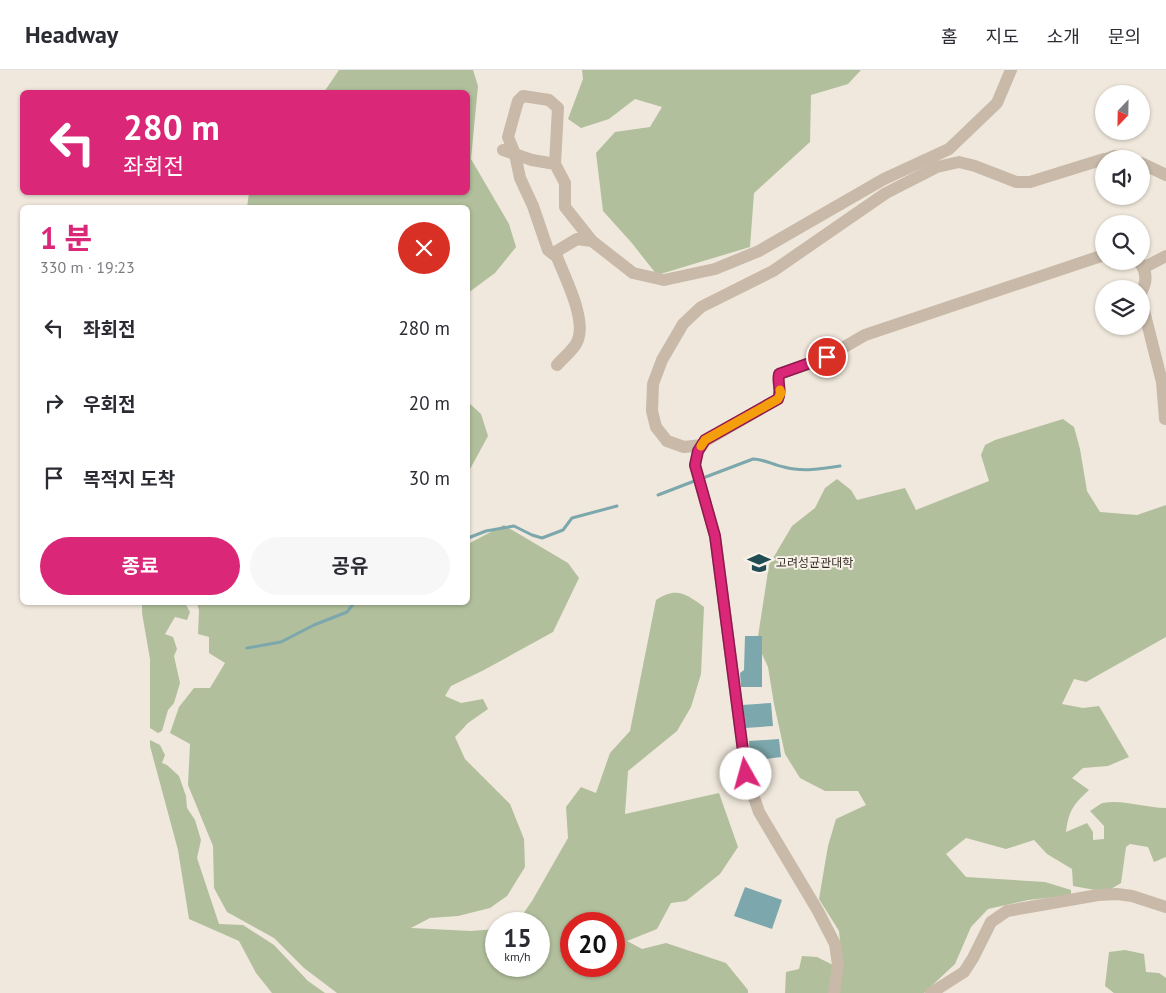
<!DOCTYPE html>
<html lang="ko">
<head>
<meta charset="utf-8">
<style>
	:root { --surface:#fff; --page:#f7f7f7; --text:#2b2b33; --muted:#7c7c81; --line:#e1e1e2; --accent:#db2777 }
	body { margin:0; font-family:"PT Sans","Noto Sans KR",sans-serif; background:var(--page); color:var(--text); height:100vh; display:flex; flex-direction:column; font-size:19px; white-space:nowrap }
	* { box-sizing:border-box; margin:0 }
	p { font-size:16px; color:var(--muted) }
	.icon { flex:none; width:28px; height:28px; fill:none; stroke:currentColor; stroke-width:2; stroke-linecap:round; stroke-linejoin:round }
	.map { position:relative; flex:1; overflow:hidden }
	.side { position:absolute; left:20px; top:135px; width:450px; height:400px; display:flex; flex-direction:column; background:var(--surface); border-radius:8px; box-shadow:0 1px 4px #0004 }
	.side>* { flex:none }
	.guide { position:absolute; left:20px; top:20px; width:450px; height:105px; border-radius:8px; box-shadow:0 1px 4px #0004; background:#db2777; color:#fff; overflow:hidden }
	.needle { width:32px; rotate:202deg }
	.fabs { position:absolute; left:1095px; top:15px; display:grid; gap:10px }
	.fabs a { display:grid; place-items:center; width:55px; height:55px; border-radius:50%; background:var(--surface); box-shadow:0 1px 4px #0004; font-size:25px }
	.speed { position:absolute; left:485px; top:842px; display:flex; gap:10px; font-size:25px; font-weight:700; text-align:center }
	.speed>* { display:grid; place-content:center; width:65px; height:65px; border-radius:50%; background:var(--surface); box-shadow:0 1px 4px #0004; line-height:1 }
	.speed small { font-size:12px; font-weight:400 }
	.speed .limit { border:8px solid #d22; background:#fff; color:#111 }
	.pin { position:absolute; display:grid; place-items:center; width:42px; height:42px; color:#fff; margin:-21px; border:2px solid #fff; border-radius:50%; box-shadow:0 1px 5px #0007 }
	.me { position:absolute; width:55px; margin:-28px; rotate:353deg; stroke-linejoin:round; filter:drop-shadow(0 0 4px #0008) }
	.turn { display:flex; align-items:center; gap:18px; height:105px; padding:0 20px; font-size:22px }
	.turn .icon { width:65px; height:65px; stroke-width:2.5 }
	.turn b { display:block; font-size:35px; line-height:42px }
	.round { display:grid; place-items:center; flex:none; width:52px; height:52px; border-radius:26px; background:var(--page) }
	.summary { display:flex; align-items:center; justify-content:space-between; height:85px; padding:0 20px }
	h1 { font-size:30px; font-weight:700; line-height:38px; color:var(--accent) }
	.button { display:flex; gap:10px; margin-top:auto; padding:10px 20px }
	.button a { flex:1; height:58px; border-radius:30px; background:var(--accent); color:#fff; font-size:20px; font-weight:700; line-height:58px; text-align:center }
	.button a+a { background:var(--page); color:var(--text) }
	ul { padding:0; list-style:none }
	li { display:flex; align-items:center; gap:15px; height:75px; padding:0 20px }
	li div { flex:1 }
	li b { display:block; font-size:19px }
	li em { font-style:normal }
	header { display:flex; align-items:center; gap:30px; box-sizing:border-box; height:70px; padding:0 25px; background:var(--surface); border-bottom:1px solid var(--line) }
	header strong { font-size:24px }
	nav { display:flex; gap:28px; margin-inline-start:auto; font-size:18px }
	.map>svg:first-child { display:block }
</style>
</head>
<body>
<header>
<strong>Headway</strong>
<nav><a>홈</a><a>지도</a><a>소개</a><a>문의</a></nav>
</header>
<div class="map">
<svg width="1166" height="923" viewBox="0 0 1166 923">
	<rect width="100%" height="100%" fill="#f0e8dc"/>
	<g fill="#b1bf9c" fill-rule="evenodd">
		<path d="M339 0H473L478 16 471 89 509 154 516 177 495 203 468 223V138L247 137 249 123 468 122V22H324Z"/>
		<path d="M582 0H861L848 14 811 25 810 72 754 123 750 177 657 205 631 172 603 141 596 83 615 62 650 57 662 37 635 29 609 49 581 58 568 49 583 9Z"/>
		<path d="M468 332 481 344 488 366 469 401H468Z"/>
		<path d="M1063 349 1074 357 1080 379 1087 421 1100 442 1137 445 1166 435V567L1086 612 1074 609 1062 634 1083 638 1099 636 1129 687 1108 696 1083 698 1072 708 1089 720C1073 735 1069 740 1066 762L1087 753 1093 762V770L1104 769V756L1090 741C1094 739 1099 734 1103 733 1123 729 1145 738 1166 738V787L1154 792 1148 777 1130 774 1126 777 1121 813 1106 822 1073 816 1072 799 1047 784 1034 770 1006 779 966 768 946 784 966 807 1045 812 1071 820V825L1028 830 988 839 971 857 955 894 924 923H785L786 902 799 899 802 886 817 887 833 895 842 890 839 861 819 829 828 776 836 749 866 735 858 721H825L800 708 785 684 774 634 768 597 757 573 769 495 792 456 815 438 825 418 837 409 851 420 857 430 905 418 916 440 989 411 981 385 985 375 995 370Z"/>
		<path d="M504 455 568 493 579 508 553 562 484 600 451 616 445 626 461 633 483 629 488 639 468 653 455 667 465 689 510 734 524 769 525 797 507 826 490 838 458 846 430 848 411 858 471 861 496 859V896H539V854H516L532 831 568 768 566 737 581 717 596 723 610 683 630 661 656 530C676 517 685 523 704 537L701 604 691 637 677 661 628 701 625 744 719 723 738 777 720 804 686 831 671 833 657 859 627 871 642 879 666 873 726 893 748 920V923H337L304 898 274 868 227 842 214 818 213 776 188 715 190 674 170 663 179 637 194 618H210L225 593 209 583V567L198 564 199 541 197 533 468 532V474ZM571 854H614V896H571Z"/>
		<path d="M142 533H185L190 542 187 550 175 547 165 564 173 567 177 579 174 586 180 613 174 633 168 640 162 661 158 663 150 658V589L142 543Z"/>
		<path d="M150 670 160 675 165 685 162 693 167 695 179 706 186 726 187 738 195 750 201 770 197 788 219 854 243 855 274 875 308 911 325 923H272L256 903 239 871 189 849 178 780 150 676Z"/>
		<path d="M1125 880 1144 884 1146 902 1159 903 1166 908V923H1114L1105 916 1109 882Z"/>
	</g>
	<g fill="#7ca7ac">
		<path d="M745 566H762V617H741L740 603 744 600Z"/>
		<path d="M771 633 773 656 745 658 742 635Z"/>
		<path d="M779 669 781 687 750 691 749 671Z"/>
		<path d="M745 817 782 830 772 859 734 846Z"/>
	</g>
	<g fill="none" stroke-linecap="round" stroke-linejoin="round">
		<g stroke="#7ca7ac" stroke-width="3">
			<path d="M703 408 753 389C764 389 773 395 784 397 802 402 822 399 840 396"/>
			<path d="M658 425 697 410"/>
			<path d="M468 468 486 461 514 456 532 465 542 468 563 460 572 448 617 436"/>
			<path d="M247 578 281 572 314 555 347 542 355 532"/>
		</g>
		<g stroke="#c8b9a8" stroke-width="12">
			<path d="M503 80 532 90 555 94 565 113V137L592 171"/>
			<path d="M1106 89 1114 86 1131 89"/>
			<path d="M1141 93 1166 105"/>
			<path d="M555 94 558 38 549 30 523 26 518 31 508 67 515 84 520 108 533 136 548 180 557 187"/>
			<path d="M1138 191C1148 201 1147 212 1141 223"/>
			<path d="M1143 198 1166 186"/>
			<path d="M1141 229 1162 312 1165 349"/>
			<path d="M557 295C563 288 571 282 576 274 589 253 565 208 557 187V181L577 169 592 171 633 203 664 210 715 199 759 181 884 109 949 79 997 33 1011 0"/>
			<path d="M702 375 684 377 667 371 656 357 652 341 653 314 662 290 683 254 701 237 773 201 886 123 937 97 959 92 975 96 1016 112H1030L1104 89"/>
			<path d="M834 923 838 895 835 874 818 841 759 742 746 704 715 466 695 395 698 381 705 371 778 329C782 321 777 313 779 304L827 287 865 265 1104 185"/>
			<path d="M931 923 964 902 973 888 991 852 1007 841 1098 825 1117 824 1132 826 1166 837"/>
		</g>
	</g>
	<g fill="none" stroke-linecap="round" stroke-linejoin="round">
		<defs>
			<path id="route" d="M746 704 715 466 695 395 698 381 705 370 778 329C782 321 777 313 779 304L827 287"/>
		</defs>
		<use href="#route" stroke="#8e194d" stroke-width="12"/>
		<use href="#route" stroke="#db2777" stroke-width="9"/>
		<path stroke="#f59e0b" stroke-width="9" d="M701 376 705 370 778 329 781 323 780 320"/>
	</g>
	<defs>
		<symbol id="university-bare" viewBox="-9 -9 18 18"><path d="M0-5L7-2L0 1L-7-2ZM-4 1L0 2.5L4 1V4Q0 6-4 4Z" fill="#204d54" stroke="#f8f2e8" stroke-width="2.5" paint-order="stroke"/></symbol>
	</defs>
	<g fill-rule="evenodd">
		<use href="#university-bare" x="743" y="477" width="32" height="32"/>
	</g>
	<g text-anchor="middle" stroke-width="4" stroke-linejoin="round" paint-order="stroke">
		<g font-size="12" fill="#352d28" stroke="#f8f2e8" text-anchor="start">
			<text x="776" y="497">고려성균관대학</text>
		</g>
	</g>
</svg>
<div class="fabs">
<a><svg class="needle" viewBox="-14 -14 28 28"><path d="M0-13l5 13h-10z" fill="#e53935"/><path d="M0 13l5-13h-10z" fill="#7c7c81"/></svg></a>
<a><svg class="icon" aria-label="sound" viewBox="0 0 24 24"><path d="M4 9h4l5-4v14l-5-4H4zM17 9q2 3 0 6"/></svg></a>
<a><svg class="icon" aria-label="search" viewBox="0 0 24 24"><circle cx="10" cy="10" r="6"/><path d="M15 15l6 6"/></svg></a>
<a><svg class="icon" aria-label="layers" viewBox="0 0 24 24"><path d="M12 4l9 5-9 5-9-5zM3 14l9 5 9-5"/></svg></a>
</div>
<div class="speed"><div>15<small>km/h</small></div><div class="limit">20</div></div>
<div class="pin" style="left:827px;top:287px;background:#d93025"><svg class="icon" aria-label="arrive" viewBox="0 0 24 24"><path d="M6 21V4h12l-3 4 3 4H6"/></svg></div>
<svg class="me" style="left:746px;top:704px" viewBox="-20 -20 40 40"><circle r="19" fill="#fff"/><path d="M0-13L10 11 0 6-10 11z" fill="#db2777"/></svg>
<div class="guide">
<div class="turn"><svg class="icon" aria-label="left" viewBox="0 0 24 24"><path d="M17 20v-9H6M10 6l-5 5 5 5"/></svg><div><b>280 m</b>좌회전</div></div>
</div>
<section class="side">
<div class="summary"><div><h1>1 분</h1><p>330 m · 19:23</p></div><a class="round" style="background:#d93025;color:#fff"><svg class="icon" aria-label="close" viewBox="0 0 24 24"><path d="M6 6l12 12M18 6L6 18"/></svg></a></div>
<ul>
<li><svg class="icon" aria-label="left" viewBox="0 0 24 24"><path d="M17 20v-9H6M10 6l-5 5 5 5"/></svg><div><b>좌회전</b></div><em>280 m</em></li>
<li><svg class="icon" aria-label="right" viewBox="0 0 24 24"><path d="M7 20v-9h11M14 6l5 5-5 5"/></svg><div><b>우회전</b></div><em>20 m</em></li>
<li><svg class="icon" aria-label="arrive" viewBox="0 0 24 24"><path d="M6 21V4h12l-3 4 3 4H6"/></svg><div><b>목적지 도착</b></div><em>30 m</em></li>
</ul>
<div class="button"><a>종료</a><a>공유</a></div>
</section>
</div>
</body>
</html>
